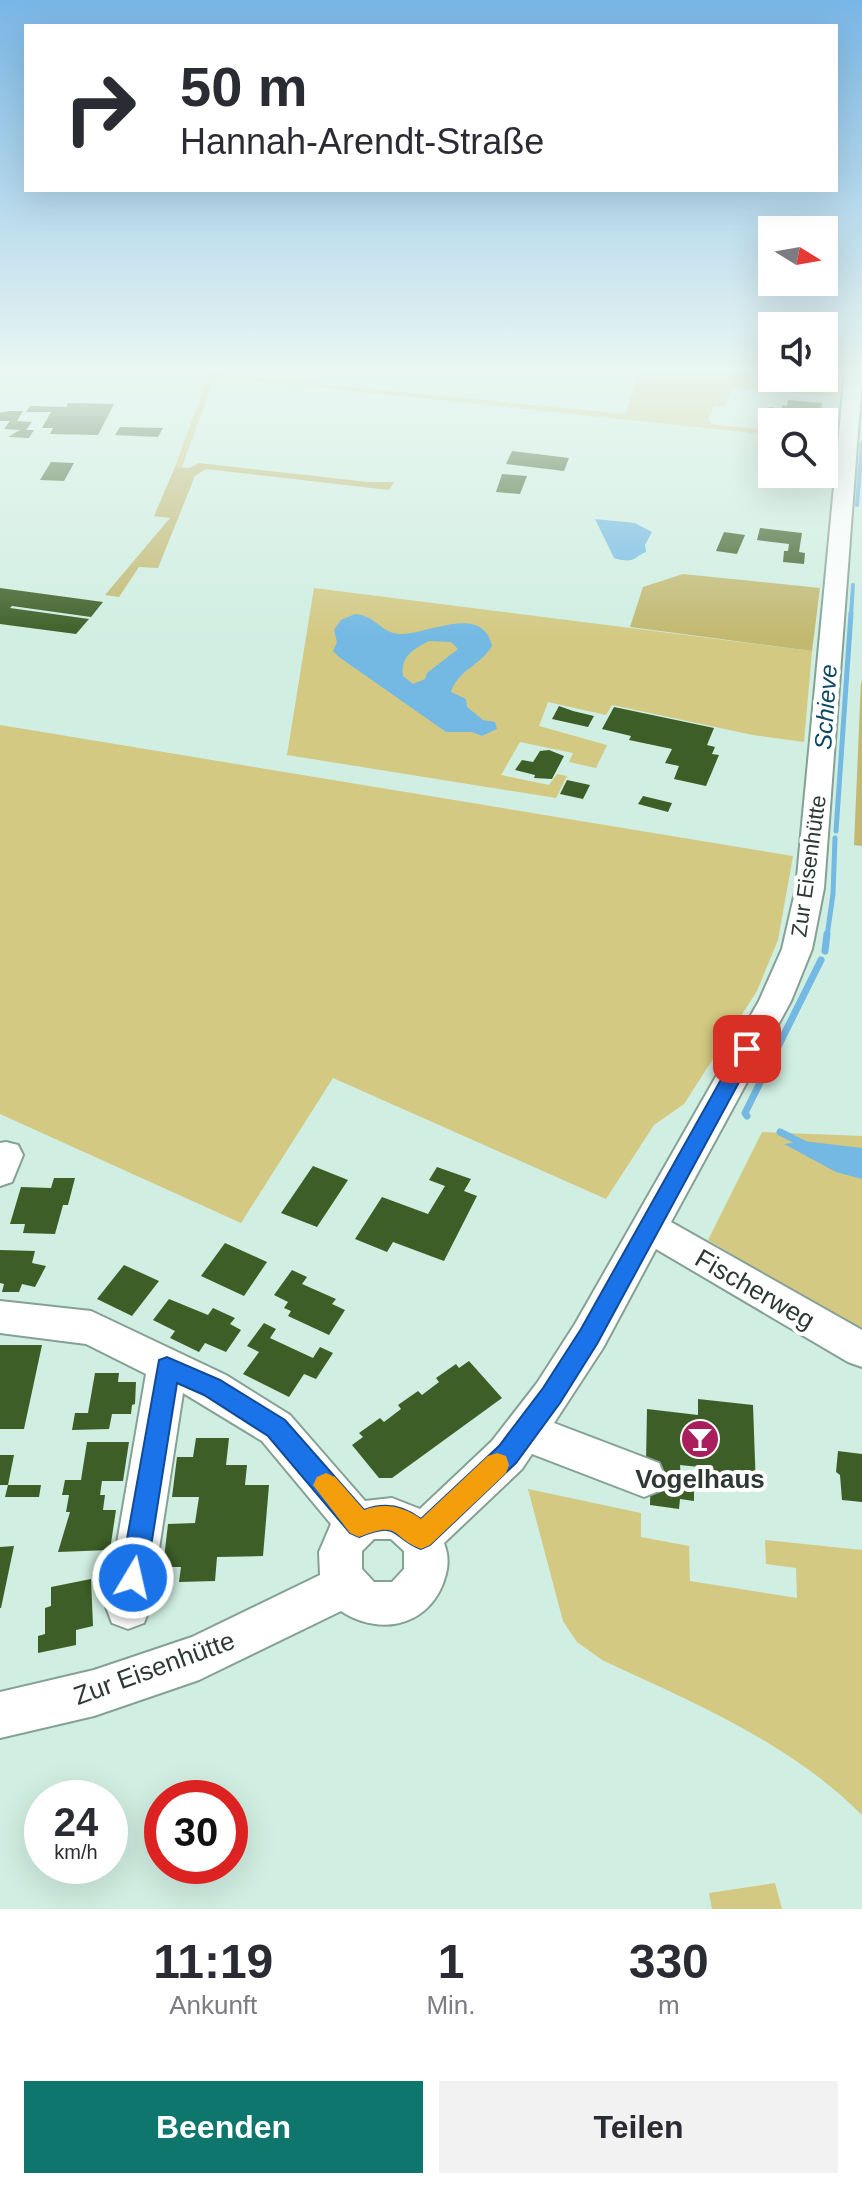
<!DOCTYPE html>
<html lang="de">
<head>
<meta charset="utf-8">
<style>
	:root { --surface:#fff; --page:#f2f2f3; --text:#2b2b33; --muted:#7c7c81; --accent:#0f766e }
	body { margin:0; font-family:Arial,sans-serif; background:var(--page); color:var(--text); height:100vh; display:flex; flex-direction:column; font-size:30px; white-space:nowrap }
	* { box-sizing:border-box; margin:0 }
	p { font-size:26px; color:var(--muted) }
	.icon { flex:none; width:44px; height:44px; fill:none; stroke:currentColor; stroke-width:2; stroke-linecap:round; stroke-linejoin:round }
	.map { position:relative; height:1909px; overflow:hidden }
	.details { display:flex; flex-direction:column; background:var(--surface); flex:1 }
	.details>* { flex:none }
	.top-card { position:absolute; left:24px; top:24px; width:814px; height:168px; border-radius:0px; box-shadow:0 8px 32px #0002; background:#fff; color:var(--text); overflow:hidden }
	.needle { width:52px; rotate:101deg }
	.controls { position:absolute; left:758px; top:216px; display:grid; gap:16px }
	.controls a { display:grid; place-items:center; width:80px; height:80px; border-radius:0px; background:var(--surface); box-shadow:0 8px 32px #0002; font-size:40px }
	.speed { position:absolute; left:24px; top:1780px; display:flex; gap:16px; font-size:40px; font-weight:700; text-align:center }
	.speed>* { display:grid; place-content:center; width:104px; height:104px; border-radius:50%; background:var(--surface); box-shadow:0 8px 32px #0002; line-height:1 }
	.speed small { font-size:20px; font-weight:400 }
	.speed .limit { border:12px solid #d22; background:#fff; color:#111 }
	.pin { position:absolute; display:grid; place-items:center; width:68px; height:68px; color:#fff; margin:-34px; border-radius:16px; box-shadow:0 4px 12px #0006 }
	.me { position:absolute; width:88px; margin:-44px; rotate:9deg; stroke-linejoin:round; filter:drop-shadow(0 0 6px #0008) }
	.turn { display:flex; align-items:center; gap:28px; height:168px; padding:0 24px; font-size:36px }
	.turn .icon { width:104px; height:104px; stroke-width:2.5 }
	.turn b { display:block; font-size:56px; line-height:68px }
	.eta { display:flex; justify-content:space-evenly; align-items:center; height:136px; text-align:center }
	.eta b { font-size:48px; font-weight:700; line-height:56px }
	.action { display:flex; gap:16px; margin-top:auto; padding:16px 24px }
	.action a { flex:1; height:92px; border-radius:0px; background:var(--accent); color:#fff; font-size:32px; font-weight:700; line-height:92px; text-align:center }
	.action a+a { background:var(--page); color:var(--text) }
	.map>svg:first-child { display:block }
</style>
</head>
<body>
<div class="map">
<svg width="862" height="1909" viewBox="0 0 862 1909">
	<rect width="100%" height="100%" fill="#d0eee1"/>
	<g fill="#d3c983">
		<path d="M641 370H772V378H824V370H841L840 397 731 388 725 407 714 406 708 419 711 424 772 431V435L218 377 214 379 182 467H175L209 373 625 414Z"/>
		<path d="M314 588 812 651 804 742 753 735 612 705 606 715 548 702 539 726 607 745 596 768 569 762 573 753 520 742 501 775 549 785 557 774 567 776 556 798 287 755Z"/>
		<path d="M0 725 793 856 778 940 757 991 684 1104 654 1125 606 1199 333 1078 241 1223 0 1114Z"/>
		<path d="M762 1132 862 1136V1332L708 1240Z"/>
		<path d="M528 1489 641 1513V1537L689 1546 690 1581 797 1598 796 1568 766 1564 765 1540 862 1550V1815C789 1742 694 1703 602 1660L577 1642 563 1621Z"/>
		<path d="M775 1883 782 1909H712L709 1893Z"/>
	</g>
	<g fill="#c2b870">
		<path d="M199 463 368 482H394L389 490 206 469 195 476 158 568 139 567 119 597 105 595 170 518 154 516 175 467 189 468Z"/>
		<path d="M683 574 820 588 812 651 630 627 643 587Z"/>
		<path d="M861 682 862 683V846L854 845Z"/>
	</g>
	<g fill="#73b9e3" fill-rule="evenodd">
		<path d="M595 519 635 523 652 532 645 545 646 552C632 558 635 564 614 558Z"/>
		<path d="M355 614C377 616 379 632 399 634 426 636 482 602 492 646 481 665 458 670 451 692L466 699 467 707 483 720 495 722 497 729 482 736 472 732H446L339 657 333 651 337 642 334 630 341 620ZM429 641 451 642 458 649 427 673 425 679 413 684 403 676C400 656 414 649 429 641Z"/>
		<path d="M803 1141 862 1148V1179L836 1172 784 1144Z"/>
	</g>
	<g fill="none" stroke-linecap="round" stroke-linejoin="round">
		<g stroke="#73b9e3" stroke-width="4">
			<path d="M857 505 862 443"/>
			<path d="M851 615 853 585"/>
		</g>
		<g stroke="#73b9e3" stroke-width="5">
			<path d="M836 831 851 613"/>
			<path d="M827 936 833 894 835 838"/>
		</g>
		<g stroke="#73b9e3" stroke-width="7">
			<path d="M825 951 827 934"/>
			<path d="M747 1116 745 1113 821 960"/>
			<path d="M780 1132 804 1144"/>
		</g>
	</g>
	<g fill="#3d5f27">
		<path d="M788 400 822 403 821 409 803 408 802 413 795 412V415L768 413 769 407 782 409V405L787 406Z"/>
		<path d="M68 403 114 404 98 435 50 434 53 428H42L51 412H26L30 406 66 407Z"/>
		<path d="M9 411H23L17 421 32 422 26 430H34L29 438 8 437 20 430 4 429 10 421H0V413Z"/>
		<path d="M120 427 163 428 158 437 115 435Z"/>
		<path d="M512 451 569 458 564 471 506 464Z"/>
		<path d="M51 462 74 463 64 481 40 480Z"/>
		<path d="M502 474 527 476 520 494 496 492Z"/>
		<path d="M760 528 802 533 799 552 805 553 804 564 783 562 784 551H788L789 544 757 540Z"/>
		<path d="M724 532 745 535 737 554 716 551Z"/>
		<path d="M0 588 103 602 91 617 12 606 10 608 89 619 76 634 0 624Z"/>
		<path d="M559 706 573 711 594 716 588 727 552 719Z"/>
		<path d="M614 707 714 728 707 745 715 747 712 754 719 755 706 786 674 779 679 766 665 763 672 749 629 740 631 736 602 729Z"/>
		<path d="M549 750 564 756 552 779 534 778 535 775 515 770 522 760 533 762 540 751Z"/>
		<path d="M567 780 590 785 583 799 560 794Z"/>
		<path d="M643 796 672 803 668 812 638 804Z"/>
		<path d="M313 1166 348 1180 317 1227 281 1213Z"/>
		<path d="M437 1167 471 1179 464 1191 477 1196 444 1261 393 1242 387 1252 355 1239 382 1197 428 1214 445 1186 429 1180Z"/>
		<path d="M54 1178H75L68 1205H63L55 1234 23 1233 25 1224H10L21 1187 51 1188Z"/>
		<path d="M225 1243 267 1262 244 1296 201 1276Z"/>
		<path d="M0 1250 35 1251 32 1263 46 1266 35 1287 22 1284 19 1292H2L4 1284 0 1283Z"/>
		<path d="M124 1265 159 1281 132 1316 97 1299Z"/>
		<path d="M292 1270 307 1277 302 1284 336 1299 332 1304 345 1310 329 1335 288 1316 291 1311 284 1308 288 1302 274 1295Z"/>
		<path d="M169 1299 208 1315 213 1308 235 1318 230 1324 241 1330 226 1352 205 1343 199 1352 170 1338 175 1331 153 1320Z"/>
		<path d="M264 1323 276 1329 270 1338 313 1358 320 1347 333 1353 316 1379 304 1374 289 1397 243 1374 259 1352 247 1346Z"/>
		<path d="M0 1345H42L24 1429H0Z"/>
		<path d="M469 1361 502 1398 392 1478H379L352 1445 363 1437 359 1433 380 1418 384 1422 401 1409 398 1405 418 1391 422 1395 439 1382 436 1378 456 1364 459 1368Z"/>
		<path d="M95 1373H119L118 1382H136L135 1404 132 1405 131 1414H112L109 1429 72 1430 75 1413H88Z"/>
		<path d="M698 1399 753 1405 756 1489 718 1485V1480L699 1477V1467L680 1465 681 1480 694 1482V1501L680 1499 679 1509 650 1505 651 1463 646 1462 647 1409 698 1415Z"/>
		<path d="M196 1438H229L226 1465H247L245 1485H269L263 1556 217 1557 215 1581 179 1582 181 1567H163L168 1524 195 1523 199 1497H172L177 1457H193Z"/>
		<path d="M87 1442H129L123 1481H102L100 1495H105L103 1510H116L110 1550 58 1552 70 1512H66L69 1495H62L65 1480H81Z"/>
		<path d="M838 1451 862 1454V1502L842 1500 840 1475 836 1472Z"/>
		<path d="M0 1455H14L8 1485H41L39 1497H5L8 1485H0Z"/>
		<path d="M14 1546 1 1608H0V1547Z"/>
		<path d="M91 1579 93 1626 76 1630V1645L38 1653V1636L45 1634V1608L51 1606V1587Z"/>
	</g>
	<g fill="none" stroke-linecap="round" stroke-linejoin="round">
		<defs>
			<g id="minor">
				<path d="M845 370H862V378L824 888 812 949 791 1001 671 1222 862 1330V1367L848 1362 656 1249 603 1348 554 1423 659 1463 665 1477 659 1491 644 1497 532 1454 522 1469 444 1543C450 1559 448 1571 442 1586 424 1628 377 1635 341 1611L199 1680 94 1716 0 1738V1692L94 1670 192 1637 320 1575 319 1552 331 1524 262 1441 183 1393 150 1607 144 1623 128 1629 112 1623 106 1607 146 1374 86 1344 0 1333V1301L91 1311 226 1375 290 1415 365 1501 392 1498 420 1509 492 1441 537 1383 575 1324 759 1001 782 949 796 888ZM374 1539H391L404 1551V1569L392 1582H374L362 1569V1551Z"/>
				<path d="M6 1142 18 1145 23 1155 12 1182 0 1186V1143Z"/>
			</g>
		</defs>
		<use href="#minor" stroke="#85a196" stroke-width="4"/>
		<use href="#minor" fill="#fff" fill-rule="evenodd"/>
	</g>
	<linearGradient id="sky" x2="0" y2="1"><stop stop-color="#79b6e6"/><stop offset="0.58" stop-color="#eaf7f2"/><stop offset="1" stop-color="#eaf7f2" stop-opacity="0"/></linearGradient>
	<rect width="862" height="638" fill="url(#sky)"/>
	<path fill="#1a73e8" stroke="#114b97" stroke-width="2" d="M747 1042 757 1049 597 1344 560 1403 516 1463 430 1545 421 1549C390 1537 401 1520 359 1537L350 1533 268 1436 204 1395 177 1383 146 1578 142 1587 133 1591 124 1587 120 1578 159 1360 167 1357 220 1380 285 1420 364 1510C384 1502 404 1506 421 1519L499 1446 543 1388 581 1329 741 1044Z"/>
	<path fill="#f59e0b" d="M497 1453 506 1456 509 1465 506 1473 430 1545 421 1549C390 1537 401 1520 359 1537L350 1533 313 1485 317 1477 326 1473 335 1477 364 1510C384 1502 404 1506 421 1519L488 1456Z"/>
	<defs>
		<symbol id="bar-disc" viewBox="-11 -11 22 22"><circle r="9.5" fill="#ab1e5d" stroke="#fff"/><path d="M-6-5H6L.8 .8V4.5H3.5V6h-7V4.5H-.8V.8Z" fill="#fff"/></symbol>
	</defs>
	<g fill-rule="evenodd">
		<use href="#bar-disc" x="678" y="1417" width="44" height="44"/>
	</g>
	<g text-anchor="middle" stroke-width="8" stroke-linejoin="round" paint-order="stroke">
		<g font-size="22" fill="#2e3934" stroke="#fff">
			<text transform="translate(808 866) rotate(-82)" y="8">Zur Eisenhütte</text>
		</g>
		<g font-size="24" font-style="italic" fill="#0c4662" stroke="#fff">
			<text transform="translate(826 707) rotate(-86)" y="8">Schieve</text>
		</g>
		<g font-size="26" fill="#2e3934" stroke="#fff">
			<text transform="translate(755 1289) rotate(30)" y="9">Fischerweg</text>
			<text transform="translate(154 1668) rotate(-20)" y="9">Zur Eisenhütte</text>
		</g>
		<g font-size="26" font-weight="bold" fill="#2e3934" stroke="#fff">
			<text x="700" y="1488">Vogelhaus</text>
		</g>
	</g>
</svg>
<div class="controls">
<a><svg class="needle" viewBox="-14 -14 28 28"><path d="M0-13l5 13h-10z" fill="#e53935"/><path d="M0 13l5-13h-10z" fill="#7c7c81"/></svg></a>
<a><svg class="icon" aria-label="sound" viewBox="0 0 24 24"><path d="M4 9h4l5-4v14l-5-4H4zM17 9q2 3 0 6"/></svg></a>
<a><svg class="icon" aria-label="search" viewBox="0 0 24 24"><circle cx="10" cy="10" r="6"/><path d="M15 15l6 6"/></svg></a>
</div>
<div class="speed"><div>24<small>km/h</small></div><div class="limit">30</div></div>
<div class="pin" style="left:747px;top:1049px;background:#d93025"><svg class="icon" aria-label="arrive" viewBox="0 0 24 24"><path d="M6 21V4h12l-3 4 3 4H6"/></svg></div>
<svg class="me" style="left:133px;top:1578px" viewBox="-20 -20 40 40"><circle r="17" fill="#1a73e8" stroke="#fff" stroke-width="3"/><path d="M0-11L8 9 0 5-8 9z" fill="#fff"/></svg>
<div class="top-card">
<div class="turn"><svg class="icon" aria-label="right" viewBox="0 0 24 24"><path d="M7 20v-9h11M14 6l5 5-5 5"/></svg><div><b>50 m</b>Hannah-Arendt-Straße</div></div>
</div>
</div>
<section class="details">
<div class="eta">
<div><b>11:19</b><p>Ankunft</p></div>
<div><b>1</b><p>Min.</p></div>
<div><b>330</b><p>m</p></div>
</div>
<div class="action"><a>Beenden</a><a>Teilen</a></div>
</section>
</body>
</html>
